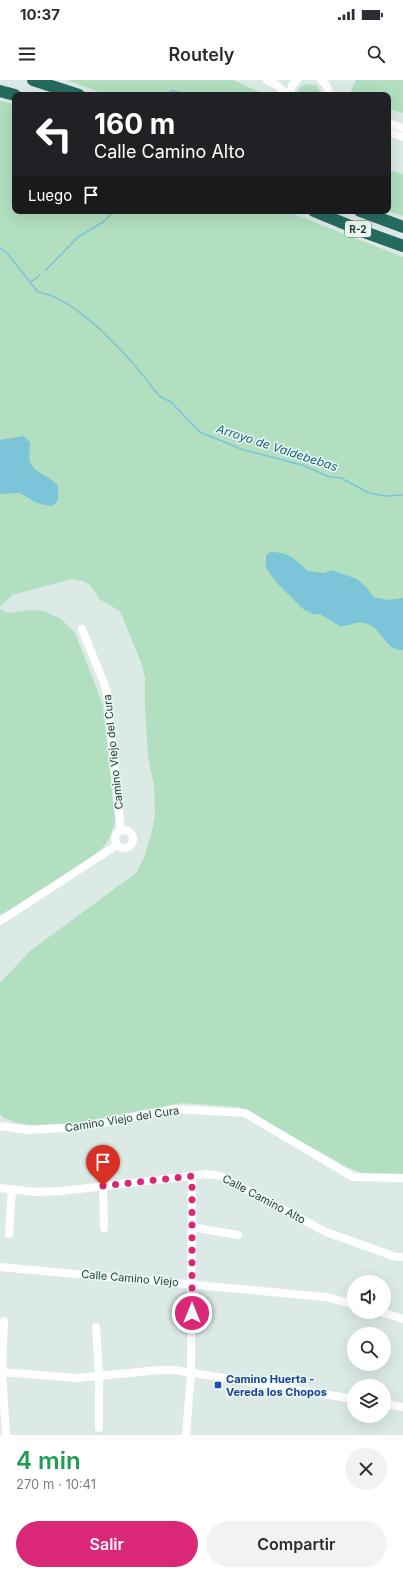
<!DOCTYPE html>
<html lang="es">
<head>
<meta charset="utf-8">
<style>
	:root { --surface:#fff; --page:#f2f2f3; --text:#2b2b33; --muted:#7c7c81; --accent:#db2777 }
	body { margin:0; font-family:Inter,sans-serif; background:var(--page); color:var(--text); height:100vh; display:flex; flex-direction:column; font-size:15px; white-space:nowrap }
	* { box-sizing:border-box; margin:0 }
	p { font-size:13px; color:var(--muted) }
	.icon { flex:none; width:22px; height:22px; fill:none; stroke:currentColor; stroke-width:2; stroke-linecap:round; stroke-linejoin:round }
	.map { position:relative; height:1355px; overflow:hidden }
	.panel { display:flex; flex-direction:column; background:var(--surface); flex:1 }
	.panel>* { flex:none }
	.banner { position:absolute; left:12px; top:12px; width:379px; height:122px; border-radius:8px; box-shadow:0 4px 16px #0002; background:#202124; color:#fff; overflow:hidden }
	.tools { position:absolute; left:347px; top:1195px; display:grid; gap:8px }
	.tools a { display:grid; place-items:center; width:44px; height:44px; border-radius:50%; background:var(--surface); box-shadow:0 4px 16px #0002; font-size:20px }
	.pin { position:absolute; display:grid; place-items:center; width:34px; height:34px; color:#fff; margin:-41px -17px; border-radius:50% 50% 50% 0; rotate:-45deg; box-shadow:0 0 4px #0007 }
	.pin .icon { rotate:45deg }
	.me { position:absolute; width:44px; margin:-22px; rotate:0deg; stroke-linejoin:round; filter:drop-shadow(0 0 3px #0008) }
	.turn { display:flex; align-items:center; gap:14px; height:84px; padding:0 16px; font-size:18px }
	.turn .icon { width:52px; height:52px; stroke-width:2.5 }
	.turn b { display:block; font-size:28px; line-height:34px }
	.then { display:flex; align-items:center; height:38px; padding:0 16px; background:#0003; gap:8px; font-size:15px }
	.round { display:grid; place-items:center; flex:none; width:42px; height:42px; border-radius:21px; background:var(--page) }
	.overview { display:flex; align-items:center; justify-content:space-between; height:68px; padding:0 16px }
	h1 { font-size:24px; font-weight:600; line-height:30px; color:#1e9e55 }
	.button { display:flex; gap:8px; margin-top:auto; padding:8px 16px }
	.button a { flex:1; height:46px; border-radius:24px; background:var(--accent); color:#fff; font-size:16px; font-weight:600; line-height:46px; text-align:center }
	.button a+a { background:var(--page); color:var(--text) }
	.status { display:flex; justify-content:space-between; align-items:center; height:28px; padding:0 20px; background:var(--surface); direction:ltr }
	.status svg { height:11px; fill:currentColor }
	header { display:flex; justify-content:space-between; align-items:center; height:52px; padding:0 16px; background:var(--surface); font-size:18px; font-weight:600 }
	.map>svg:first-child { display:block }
</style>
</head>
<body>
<div class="status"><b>10:37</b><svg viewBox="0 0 49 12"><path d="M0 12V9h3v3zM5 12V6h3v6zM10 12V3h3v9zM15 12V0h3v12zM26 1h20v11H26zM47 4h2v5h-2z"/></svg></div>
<header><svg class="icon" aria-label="menu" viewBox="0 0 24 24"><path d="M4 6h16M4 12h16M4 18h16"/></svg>Routely<svg class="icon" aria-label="search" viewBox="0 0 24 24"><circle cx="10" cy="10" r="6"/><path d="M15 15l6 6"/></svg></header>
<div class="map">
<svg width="403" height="1355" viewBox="0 0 403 1355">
	<rect width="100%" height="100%" fill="#dceae5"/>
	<g fill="#b2dfc0">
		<path d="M67 0H233L266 15H107Z"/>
		<path d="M356 0H403V33L388 29V15H349Z"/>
		<path d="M309 4 317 6 322 15H296L300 7Z"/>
		<path d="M0 21 15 25V131H286L403 177V1094L363 1093 349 1088 239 1027 182 1023 75 1043 34 1045 17 1043 4 1038 0 1034V903L30 871 136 793 144 778 151 755 155 736 154 706 148 677 145 626V598L142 585 120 531 99 519 91 506 83 501 72 499 12 515 0 527Z"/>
		<path d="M388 90 403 94V136L388 131Z"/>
		<path d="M0 529 8 533 31 530 44 531 61 539 75 553 103 625 115 741C113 750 110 758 104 766 93 778 16 830 0 834Z"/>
	</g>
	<g fill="#7cc4d7">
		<path d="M23 356 30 362C31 368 28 375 30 381 33 393 49 395 58 406V420L55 424 51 426 37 423 20 413 0 414V360Z"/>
		<path d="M270 472C288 471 296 480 308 491L324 493 332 490 357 499 368 509 373 517 388 520 403 518V570C384 571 382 546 364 543 356 541 348 547 340 546L320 534H313L303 529 276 502 266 488V475Z"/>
	</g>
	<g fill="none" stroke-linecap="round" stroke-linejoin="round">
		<g stroke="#7cc4d7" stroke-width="1.5">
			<path d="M167 15 172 10 185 15"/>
			<path d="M0 168 7 173 38 212C80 219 135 283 159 316L171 322 200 352 241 369 302 385 330 397 341 398 369 413 385 416 403 415"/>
			<path d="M46 190 78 157 103 142 115 131"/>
			<path d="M31 202 40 195"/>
		</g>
		<g stroke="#fff" stroke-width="8">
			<path d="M267 0 278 6 287 15"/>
			<path d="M321 0 326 5 330 15"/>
			<path d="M289 15 292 6 297 0"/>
			<path d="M388 43 403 48"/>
			<path d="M388 52 403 57"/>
			<path d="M82 549 107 611 121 751"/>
			<circle cx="124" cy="759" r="9"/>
			<path d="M0 841 117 765"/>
			<path d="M0 1046 28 1050 81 1047 175 1029 245 1033 353 1097 403 1098"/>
			<path d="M103 1106 104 1148"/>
			<path d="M0 1108 36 1112 62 1111 207 1094 221 1096 326 1152 396 1177H403"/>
			<path d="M192 1147 238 1155"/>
			<path d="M9 1154 12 1110"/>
			<path d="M0 1187 326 1217 354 1224"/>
			<path d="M381 1232 403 1239"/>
			<path d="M4 1241 2 1292 6 1355"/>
			<path d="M96 1247 99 1296V1348"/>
			<path d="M0 1292 77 1298 160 1290H175L354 1319"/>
			<path d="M384 1324 403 1327"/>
			<path d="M186 1355 191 1292 192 1096"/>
		</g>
		<g stroke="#256a60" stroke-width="12">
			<path d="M33 0 79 15"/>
			<path d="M0 11 15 15"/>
			<path d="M314 131 367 153 403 166"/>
			<path d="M360 131 403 147"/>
		</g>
	</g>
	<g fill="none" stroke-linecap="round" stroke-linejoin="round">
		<path stroke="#db2777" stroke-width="7" stroke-dasharray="0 12.6" d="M103 1106 192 1096V1233"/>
	</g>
	<rect fill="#1a4fb4" stroke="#ecf7f2" stroke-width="1.5" x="214" y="1301" width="8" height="8" rx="2"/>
	<g text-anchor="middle" stroke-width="3" stroke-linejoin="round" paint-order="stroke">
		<rect fill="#ecf7f2" stroke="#5a736d" stroke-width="1" x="345" y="141" width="26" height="16" rx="3"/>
		<g font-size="10" font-weight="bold" fill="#1c3b34">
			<text x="358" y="153">R-2</text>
		</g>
		<g font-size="11" fill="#1c3b34" stroke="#ecf7f2">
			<text transform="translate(113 672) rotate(-96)" y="4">Camino Viejo del Cura</text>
			<text transform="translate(122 1039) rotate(-9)" y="4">Camino Viejo del Cura</text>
			<text transform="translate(264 1119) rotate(28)" y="4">Calle Camino Alto</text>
			<text transform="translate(130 1198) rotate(5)" y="4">Calle Camino Viejo</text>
		</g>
		<g font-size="11" font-weight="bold" fill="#164399" stroke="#ecf7f2" text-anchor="start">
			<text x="226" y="1303">Camino Huerta -<tspan x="226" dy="13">Vereda los Chopos</tspan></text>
		</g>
		<g font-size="12" font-style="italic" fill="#11647c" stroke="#ecf7f2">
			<text transform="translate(277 368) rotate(18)" y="4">Arroyo de Valdebebas</text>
		</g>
	</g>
</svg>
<div class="tools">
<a><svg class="icon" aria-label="sound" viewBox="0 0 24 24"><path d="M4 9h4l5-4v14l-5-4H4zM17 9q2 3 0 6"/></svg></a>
<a><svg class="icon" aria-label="search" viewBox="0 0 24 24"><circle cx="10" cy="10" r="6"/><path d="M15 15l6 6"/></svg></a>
<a><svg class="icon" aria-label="layers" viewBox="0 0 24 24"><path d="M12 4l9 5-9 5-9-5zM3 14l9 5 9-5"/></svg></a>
</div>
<div class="pin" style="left:103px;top:1106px;background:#d93025"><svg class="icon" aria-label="arrive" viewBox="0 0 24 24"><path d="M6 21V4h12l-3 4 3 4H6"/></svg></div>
<svg class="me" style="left:192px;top:1233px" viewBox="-20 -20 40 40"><circle r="17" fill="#db2777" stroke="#fff" stroke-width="3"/><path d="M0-11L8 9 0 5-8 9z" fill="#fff"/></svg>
<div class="banner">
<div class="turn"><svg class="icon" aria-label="left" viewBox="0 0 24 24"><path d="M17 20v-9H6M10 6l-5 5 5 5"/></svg><div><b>160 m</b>Calle Camino Alto</div></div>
<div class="then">Luego<svg class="icon" aria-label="arrive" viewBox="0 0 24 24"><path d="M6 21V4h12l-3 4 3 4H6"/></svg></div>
</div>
</div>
<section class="panel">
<div class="overview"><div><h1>4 min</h1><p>270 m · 10:41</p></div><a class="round"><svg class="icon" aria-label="close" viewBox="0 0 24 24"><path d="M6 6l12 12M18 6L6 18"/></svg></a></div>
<div class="button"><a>Salir</a><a>Compartir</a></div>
</section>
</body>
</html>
